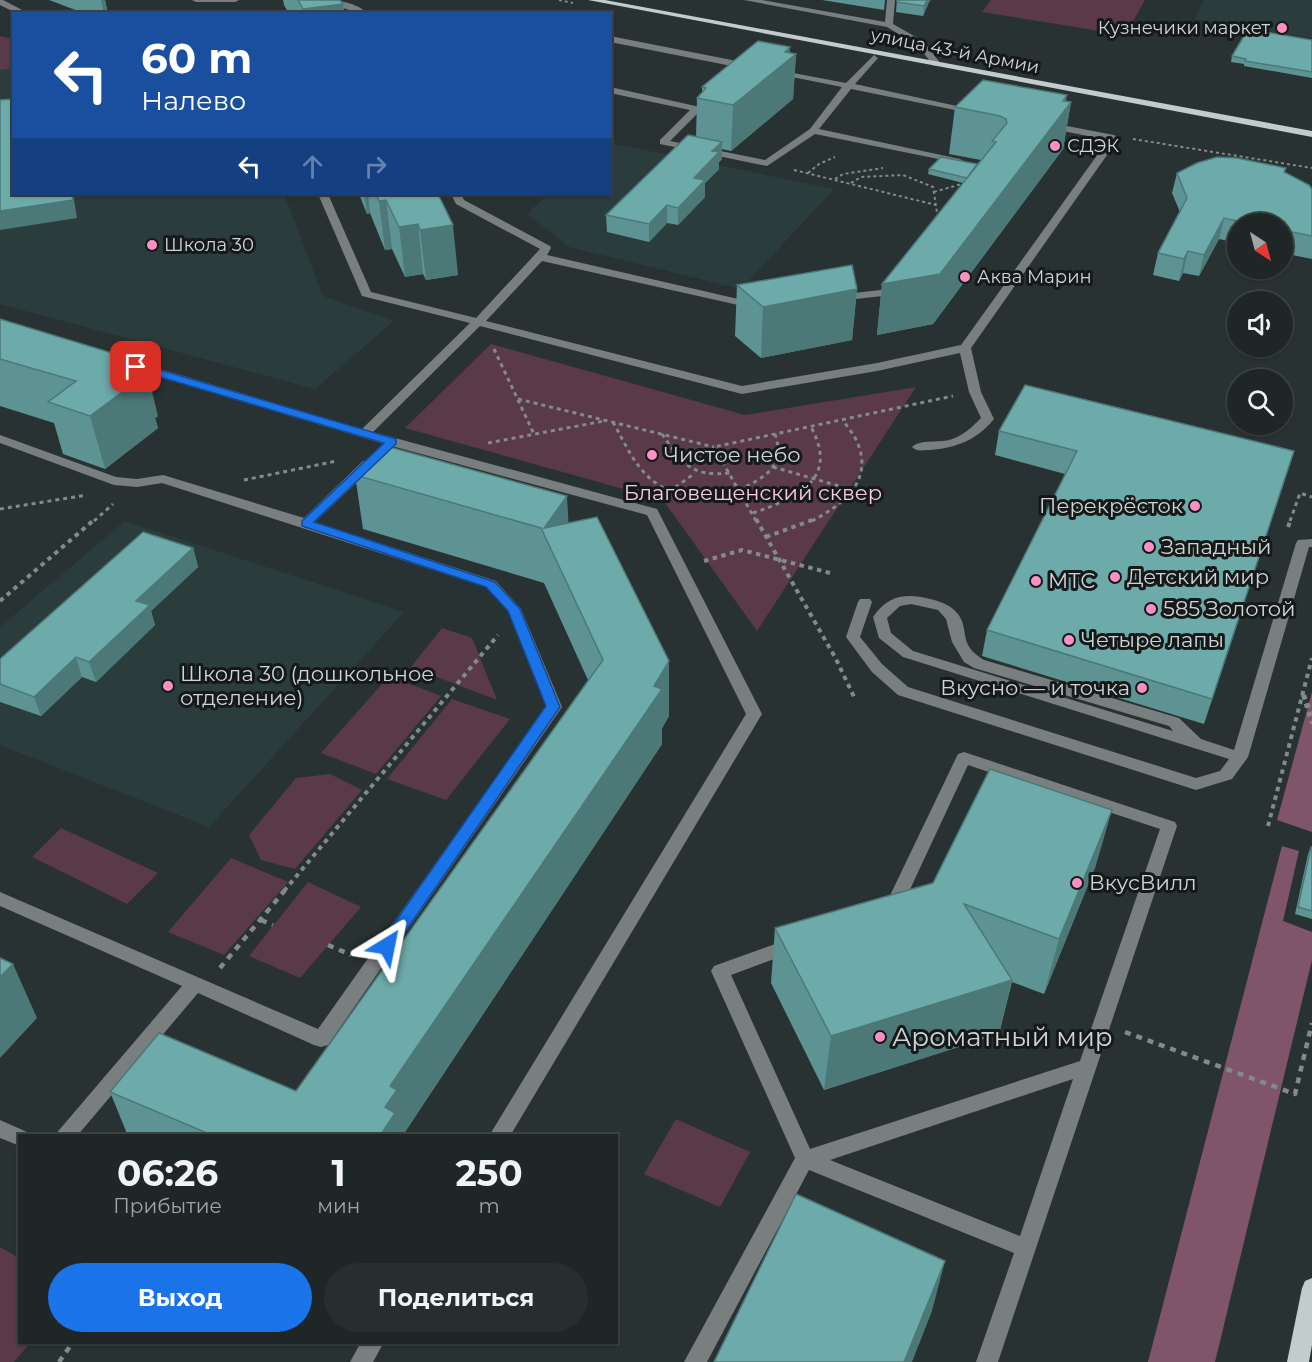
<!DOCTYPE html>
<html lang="ru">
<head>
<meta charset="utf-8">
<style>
	:root { --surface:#1f2626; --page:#272e2e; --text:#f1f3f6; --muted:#a1a5a7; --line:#3c4343; --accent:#1a73e8 }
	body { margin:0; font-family:Montserrat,sans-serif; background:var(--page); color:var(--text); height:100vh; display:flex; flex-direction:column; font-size:22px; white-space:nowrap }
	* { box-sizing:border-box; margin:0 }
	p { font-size:20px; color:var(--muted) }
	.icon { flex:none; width:33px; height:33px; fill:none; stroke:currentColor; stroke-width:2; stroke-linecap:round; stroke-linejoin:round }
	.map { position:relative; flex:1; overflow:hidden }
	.panel { position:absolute; left:18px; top:1134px; width:600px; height:210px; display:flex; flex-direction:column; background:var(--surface); border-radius:0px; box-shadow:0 2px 4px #0004,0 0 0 2px var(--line) }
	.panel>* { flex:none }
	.guide { position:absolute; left:12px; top:12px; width:600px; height:183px; border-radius:0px; box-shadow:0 2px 4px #0004,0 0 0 2px var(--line); background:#1a4fa0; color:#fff; overflow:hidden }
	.needle { width:39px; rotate:144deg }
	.controls { position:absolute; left:1227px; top:213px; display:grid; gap:12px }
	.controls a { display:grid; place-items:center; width:66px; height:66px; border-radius:50%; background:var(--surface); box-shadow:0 2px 4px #0004,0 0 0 2px var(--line); font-size:30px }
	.pin { position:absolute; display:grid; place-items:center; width:51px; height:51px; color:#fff; margin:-26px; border-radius:12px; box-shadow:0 3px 9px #0006 }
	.me { position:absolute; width:66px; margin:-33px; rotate:35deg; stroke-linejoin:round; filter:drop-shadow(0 0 4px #0008) }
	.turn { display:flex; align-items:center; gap:21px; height:126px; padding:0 30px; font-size:27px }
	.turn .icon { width:78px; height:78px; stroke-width:2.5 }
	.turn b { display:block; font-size:42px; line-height:51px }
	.lanes { display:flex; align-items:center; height:57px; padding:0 30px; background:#0003; justify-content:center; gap:30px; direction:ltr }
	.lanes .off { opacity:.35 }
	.eta { display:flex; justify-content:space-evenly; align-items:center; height:102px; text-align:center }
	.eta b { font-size:36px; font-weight:700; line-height:42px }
	.cta { display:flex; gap:12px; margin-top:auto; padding:12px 30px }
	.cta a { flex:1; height:69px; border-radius:36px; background:var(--accent); color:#fff; font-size:24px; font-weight:700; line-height:69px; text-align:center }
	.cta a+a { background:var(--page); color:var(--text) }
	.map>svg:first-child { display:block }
</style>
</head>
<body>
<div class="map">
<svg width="1312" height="1362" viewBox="0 0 1312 1362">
	<rect width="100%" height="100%" fill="#293232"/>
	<g fill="#2b3c3c">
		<path d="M1204 0H1312V38L1194 19Z"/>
		<path d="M13 68 14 194H284L323 296 394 321 315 389 0 304V70Z"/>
		<path d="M611 143 834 189 741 289 569 247 527 214 548 194H610Z"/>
		<path d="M125 521 404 612 209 827 0 745V627Z"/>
	</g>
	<g fill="#5a3948">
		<path d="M991 0H1145L1125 35 982 12Z"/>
		<path d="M0 36 13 39V68L0 70Z"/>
		<path d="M491 344 745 415 916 387 757 631 663 500 405 428Z"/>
		<path d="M442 628 472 638 497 700 411 667Z"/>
		<path d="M389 676 441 696 376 774 321 753Z"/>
		<path d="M452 699 510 719 446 800 387 779Z"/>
		<path d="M330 774 362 790 295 869 261 860 249 835 296 778Z"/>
		<path d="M61 828 158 873 127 904 32 857Z"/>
		<path d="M231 858 288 882 224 955 168 932Z"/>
		<path d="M308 882 361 907 300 978 249 956Z"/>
		<path d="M676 1119 750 1152 720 1207 644 1174Z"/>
		<path d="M0 1247 19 1258 20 1342 30 1343 14 1362H0Z"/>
	</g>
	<g fill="#815569">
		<path d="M1312 692V832L1277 820Z"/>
		<path d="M1282 846 1299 851 1283 921 1312 932V960L1215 1362H1148Z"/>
	</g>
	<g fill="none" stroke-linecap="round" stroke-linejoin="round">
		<g stroke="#838a8a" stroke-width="2" stroke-dasharray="3 3" stroke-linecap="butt">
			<path d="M559 0 573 3"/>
			<path d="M1133 139 1312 168"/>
			<path d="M794 170 936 205"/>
			<path d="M808 173 819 164 835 157"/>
			<path d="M835 179 843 174 883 168"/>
			<path d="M851 183 861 177 903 175 933 187 938 219"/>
			<path d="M934 192 965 183"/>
		</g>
		<g stroke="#838a8a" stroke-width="3" stroke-dasharray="4 4" stroke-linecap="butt">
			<path d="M494 349 534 434"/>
			<path d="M518 399 714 447"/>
			<path d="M613 422C622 438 630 456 642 470 667 500 707 503 744 498"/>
			<path d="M662 434C683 464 691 477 730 473"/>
			<path d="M488 443 604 421"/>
			<path d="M773 467 853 490"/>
			<path d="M244 480 337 461"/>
			<path d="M739 490C765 477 786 467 775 434"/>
			<path d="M669 492 695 473"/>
			<path d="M0 509 87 495"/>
			<path d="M753 513C796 498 840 480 811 427"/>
			<path d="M94 521 113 504"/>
			<path d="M756 521 714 447 953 396"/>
			<path d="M812 521C842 505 873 482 858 444 855 436 848 428 843 420"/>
			<path d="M1290 521 1300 493 1312 497"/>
		</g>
		<g stroke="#838a8a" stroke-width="4" stroke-dasharray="4.5 4.5" stroke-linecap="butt">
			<path d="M756 519 836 659 855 699"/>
			<path d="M1288 527 1291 519"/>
			<path d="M766 537 815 519"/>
			<path d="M704 561 742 550 834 574"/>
			<path d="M0 601 95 519"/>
			<path d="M1303 695 1312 724"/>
			<path d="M1304 695 1312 715"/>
			<path d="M1268 826 1312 658"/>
			<path d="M284 891 498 635"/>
		</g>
		<g stroke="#838a8a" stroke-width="4.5" stroke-dasharray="6 6" stroke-linecap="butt">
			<path d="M261 920 273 925"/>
			<path d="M328 945 351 955"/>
			<path d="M220 968 285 890"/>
			<path d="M1125 1032 1295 1094 1312 1023"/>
			<path d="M59 1362 73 1342"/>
		</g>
		<g fill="#797e7e" fill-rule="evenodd">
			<path d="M0 0H3L30 14H18L0 5Z"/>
			<path d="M192 0H239L235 2H196Z"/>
			<path d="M321 0C339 0 355 2 369 14 360 14 328 4 321 0Z"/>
			<path d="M744 0H762L885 22 887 0H895L893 24 923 41 941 64 934 66 917 45 887 27Z"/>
			<path d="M610 36 752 64 756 67 752 70 610 42Z"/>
			<path d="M874 55 878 58 855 84 980 111 975 114 851 89 819 129 960 159 965 162 963 164 815 134 767 166 660 144V140L690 110 610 93V87L700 107V111L670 141 765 160 810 129 842 87 772 73V69L846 83Z"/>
			<path d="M1046 122 1114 135 1119 138 971 348 981 392 994 419C977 440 956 448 930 450 922 450 917 452 912 447 920 439 938 443 949 440 962 437 972 427 981 418L969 392 960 353 877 371 742 394 480 326 373 432 657 509 762 714 510 1136H489L746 714 647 515 388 445 125 367 123 364 129 360 133 361 362 429 470 323 362 296 318 194H328L371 292 476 318 540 249 456 204 451 194H461L464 200 550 246 551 248 547 255 760 304 762 306 756 309 542 261 486 321 742 386 877 363 961 345 1108 140 1043 127 1041 125Z"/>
			<path d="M897 283 903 286 896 294 892 295 837 301 831 298 837 295 889 289Z"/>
			<path d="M0 435 116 477 137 479 163 475 304 518 363 461H373L374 464 373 467 315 522 496 581 521 609 562 707 328 1045 321 1047 314 1045 198 993 77 1136H54L182 986 0 906V892L318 1029 546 707 508 611 486 587 162 483 137 487 114 485 0 443Z"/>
			<path d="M1312 539V547H1309L1248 757 1232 779 1196 790 898 695 872 672 846 637 858 602 860 599H870L872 602 860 637 882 664 908 687 1196 778 1220 771 1229 759 903 657 879 638 873 617C888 595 906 593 930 599 942 602 949 604 958 614 970 630 957 644 984 660L1179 718 1201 739 1234 750 1296 543 1298 540ZM911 604 938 610 946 619 952 642 964 662 974 668 1169 726 1173 731 913 651 891 633 887 618 900 606Z"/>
			<path d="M964 752 1175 822 1177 826 998 1362H976L1014 1253 809 1170 707 1362H684L795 1158 711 971 714 966 792 938 798 940 801 945 798 950 731 975 810 1149 1080 1061 1160 829 968 765 899 913 893 915 887 913 884 908 956 758 958 754ZM1073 1079 1020 1236 830 1160Z"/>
			<path d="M0 1120 27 1132 29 1136H20V1146L0 1138Z"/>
			<path d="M361 1342H384L373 1362H350Z"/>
		</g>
		<g fill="#c2cccc" fill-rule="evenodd">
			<path d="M588 0H605L1312 131V137Z"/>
			<path d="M1312 1278V1345L1309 1362H1287L1302 1288 1305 1281Z"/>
		</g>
	</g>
	<g fill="#5e9393">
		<path d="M49 0H105L108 14H86Z"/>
		<path d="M283 0H340L343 4 344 14H289L284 5Z"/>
		<path d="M822 0H885L884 10Z"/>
		<path d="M897 0 929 2 923 16 896 12Z"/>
		<path d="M1312 40V78L1244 66V64L1231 62 1232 56Z"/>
		<path d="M790 53 796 54 793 99 731 151 722 149V159L719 162V169L705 183V197L678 225 667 223 649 242 607 232 606 215 696 137 697 98 702 93V87Z"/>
		<path d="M1066 101 1071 102 1063 149 933 324 877 335 882 284 963 183 928 174 929 169 977 164 981 160 949 154 955 107Z"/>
		<path d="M1286 168 1284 172 1312 189V259L1282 253V224H1238V243L1219 239 1199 276 1183 273 1179 281 1153 275 1158 253 1180 212 1172 193 1177 173Z"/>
		<path d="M359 194H438L458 275 426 280 423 274 405 277 392 249 385 250 370 213 367 214Z"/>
		<path d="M737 285 857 289 852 340 761 358 735 336Z"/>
		<path d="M0 319 158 416 155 418 158 428 105 469 63 454 54 423 0 406Z"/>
		<path d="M999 431 1294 451 1204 724 982 656 987 630 1065 474 995 455Z"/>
		<path d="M355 475 568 523 669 661V716L662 728V744L405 1132 406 1136H128L110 1092 296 1091 588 680 544 583 363 529Z"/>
		<path d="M193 548 198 567 151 611 155 625 96 682 82 677 41 716 0 702V659Z"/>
		<path d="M1311 847H1312V919L1295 914 1308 854Z"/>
		<path d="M1096 865 1044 994 1012 982 999 1034 824 1090 771 983 775 928Z"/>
	</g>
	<g fill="#4c7878">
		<path d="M101 0H105L108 14H104Z"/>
		<path d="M927 0H931L929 2 923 16 924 6Z"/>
		<path d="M343 4 344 14H303V9Z"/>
		<path d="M790 47 789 59 796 54 793 99 731 151 733 105Z"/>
		<path d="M1067 95 1064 111 1071 102 1063 149 933 324 877 335 882 284 1063 101Z"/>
		<path d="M722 142V159L719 162V169L705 183V197L678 225V208L694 178 712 151Z"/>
		<path d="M72 194H73L77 218 0 230V211Z"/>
		<path d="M364 194H368L370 213 367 214Z"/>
		<path d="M386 200 392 249 385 250 379 201Z"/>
		<path d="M667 205V223L649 242V224Z"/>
		<path d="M1224 218 1219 239 1199 276 1204 255Z"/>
		<path d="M418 224 423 274 405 277 399 227Z"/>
		<path d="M453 225 458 275 426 280 420 230Z"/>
		<path d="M1188 251 1183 273 1179 281 1184 259Z"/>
		<path d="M857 289 852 340 761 358 763 307Z"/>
		<path d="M145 363 158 416 155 418 158 428 105 469 90 416 133 372Z"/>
		<path d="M567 496 570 550 544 528Z"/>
		<path d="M193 548 198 567 151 611 155 625 96 682 89 662 136 601Z"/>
		<path d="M76 657 82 677 41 716 34 697Z"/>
		<path d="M669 661V716L662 728V744L405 1132 406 1136H380L390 1086 654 686Z"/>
		<path d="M1112 810 1096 865 1044 994 1059 939Z"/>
		<path d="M13 964 37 1018 0 1058V977Z"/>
		<path d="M1012 980 999 1034 824 1090 831 1036Z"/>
		<path d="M945 1261 932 1311 912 1362H904Z"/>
	</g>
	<g fill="#6dabab" stroke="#4c7878" stroke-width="1.5">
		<path d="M298 0H340L343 4 303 9Z"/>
		<path d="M897 0H927L924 6 897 2Z"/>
		<path d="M1248 29 1312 40V72L1245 61 1246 59 1232 56Z"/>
		<path d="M758 41 790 47 785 52 796 54 733 105 697 98 706 88 702 87Z"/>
		<path d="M983 80 1067 95 1063 101 1071 102 940 274 882 284 996 142 992 141 1007 123 1006 119 1000 116 955 107Z"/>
		<path d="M14 99V194H72L73 200 0 211V100Z"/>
		<path d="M688 135 722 142 712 151 719 152 694 178 705 180 678 208 667 205 649 224 606 215Z"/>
		<path d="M941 157 977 164 967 178 929 169Z"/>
		<path d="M1217 157 1237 158 1286 168 1284 172 1309 185 1312 189V236L1282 230V224H1250L1224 218 1204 255 1188 251 1184 259 1158 253 1187 198 1177 173 1197 163Z"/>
		<path d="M376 194H438L453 225 420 230 418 224 399 227 386 200 379 201Z"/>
		<path d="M852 265 857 289 763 307 737 285Z"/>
		<path d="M0 319 145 363 133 372 145 375 90 416 48 402 76 381 0 359Z"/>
		<path d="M1025 385 1294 451 1212 699 987 630 1077 451 999 431Z"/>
		<path d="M386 446 567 496 544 528 597 517 669 661 654 686 662 689 390 1086 397 1090 385 1107 395 1113 380 1136H214L110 1092 159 1033 296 1091 603 660 541 528 355 475Z"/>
		<path d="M143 532 193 548 136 601 150 605 89 662 76 657 34 697 0 684V659Z"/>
		<path d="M990 769 1112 810 1059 939 964 904 1012 980 831 1036 775 928 933 883Z"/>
		<path d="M1311 847H1312V911L1298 907Z"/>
		<path d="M0 958 13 964 0 977Z"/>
		<path d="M796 1194 945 1261 904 1362H714Z"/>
	</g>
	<path fill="#1a73e8" stroke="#114b97" stroke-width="1.5" d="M136 363 396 439V444L314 522 495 582 520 609 560 707 392 951 387 952 381 951 379 946 381 942 546 706 508 611 486 587 302 526V521L384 443 133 369 131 367Z"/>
	<g fill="#fc8fc3" stroke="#151919" stroke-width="2">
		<circle cx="1282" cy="28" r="6"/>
		<circle cx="1055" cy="146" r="6"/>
		<circle cx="152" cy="245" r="6"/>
		<circle cx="965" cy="277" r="6"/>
		<circle cx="652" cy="455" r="6"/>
		<circle cx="1195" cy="506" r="6"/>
		<circle cx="1149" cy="547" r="6"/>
		<circle cx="1115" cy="577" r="6"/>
		<circle cx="1036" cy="581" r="6"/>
		<circle cx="1151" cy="609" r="6"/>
		<circle cx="1069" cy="640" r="6"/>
		<circle cx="168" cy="686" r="6"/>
		<circle cx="1142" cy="688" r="6"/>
		<circle cx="1077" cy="883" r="6"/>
		<circle cx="880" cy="1037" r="6"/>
	</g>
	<g text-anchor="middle" stroke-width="6" stroke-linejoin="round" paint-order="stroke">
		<g font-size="18" fill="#cfd5d5" stroke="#151919" text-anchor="start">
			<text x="1270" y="34" text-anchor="end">Кузнечики маркет</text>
			<text x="1067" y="152">СДЭК</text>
			<text x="164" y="251">Школа 30</text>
			<text x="977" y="283">Аква Марин</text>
		</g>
		<g font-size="18" fill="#cfd5d5" stroke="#151919">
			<text transform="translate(955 51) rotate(11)" y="6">улица 43-й Армии</text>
		</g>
		<g font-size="21" fill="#cfd5d5" stroke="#151919" text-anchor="start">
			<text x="664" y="462">Чистое небо</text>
			<text x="1183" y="513" text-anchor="end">Перекрёсток</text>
			<text x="1161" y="554">Западный</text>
			<text x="1127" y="584">Детский мир</text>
			<text x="1048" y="588">МТС</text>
			<text x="1163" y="616">585 Золотой</text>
			<text x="1081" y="647">Четыре лапы</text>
			<text x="180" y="681">Школа 30 (дошкольное<tspan x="180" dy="24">отделение)</tspan></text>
			<text x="1130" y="695" text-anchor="end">Вкусно — и точка</text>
			<text x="1089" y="890">ВкусВилл</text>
		</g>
		<g font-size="21" fill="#f7cadd" stroke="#151919">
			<text x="753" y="500">Благовещенский сквер</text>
		</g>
		<g font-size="26" fill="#cfd5d5" stroke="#151919" text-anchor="start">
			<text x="892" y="1046">Ароматный мир</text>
		</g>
	</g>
</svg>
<div class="controls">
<a><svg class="needle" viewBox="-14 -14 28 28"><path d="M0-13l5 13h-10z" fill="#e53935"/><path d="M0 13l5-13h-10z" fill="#a1a5a7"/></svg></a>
<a><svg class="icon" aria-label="sound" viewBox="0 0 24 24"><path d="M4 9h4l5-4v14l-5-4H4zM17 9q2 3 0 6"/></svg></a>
<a><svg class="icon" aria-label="search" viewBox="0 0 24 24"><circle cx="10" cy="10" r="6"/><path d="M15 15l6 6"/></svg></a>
</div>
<div class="pin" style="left:136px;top:367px;background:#d93025"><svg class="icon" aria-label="arrive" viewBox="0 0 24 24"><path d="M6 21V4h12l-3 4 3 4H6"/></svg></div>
<svg class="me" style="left:387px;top:946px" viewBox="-20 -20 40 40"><path d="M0-17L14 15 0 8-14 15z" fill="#1a73e8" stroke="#fff" stroke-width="4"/></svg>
<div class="guide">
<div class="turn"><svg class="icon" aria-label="left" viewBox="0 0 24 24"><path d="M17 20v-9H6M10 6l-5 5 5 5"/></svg><div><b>60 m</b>Налево</div></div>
<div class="lanes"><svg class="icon" aria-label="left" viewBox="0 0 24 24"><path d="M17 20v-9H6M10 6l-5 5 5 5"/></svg><svg class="icon off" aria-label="ahead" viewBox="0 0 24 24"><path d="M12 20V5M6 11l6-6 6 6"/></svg><svg class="icon off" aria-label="right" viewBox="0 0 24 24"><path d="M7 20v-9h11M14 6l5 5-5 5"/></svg></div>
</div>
<section class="panel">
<div class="eta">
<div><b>06:26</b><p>Прибытие</p></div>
<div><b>1</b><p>мин</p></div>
<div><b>250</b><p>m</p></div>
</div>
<div class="cta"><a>Выход</a><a>Поделиться</a></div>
</section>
</div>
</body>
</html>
